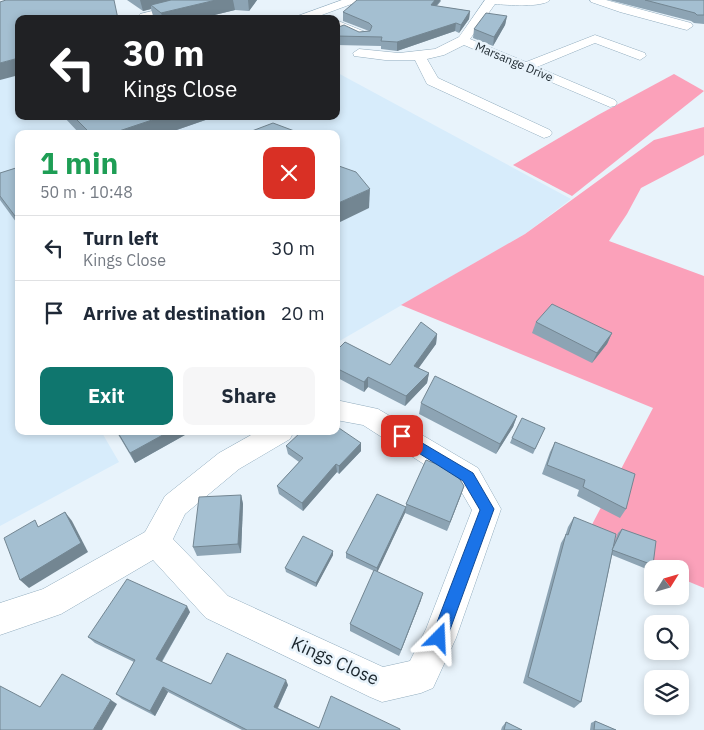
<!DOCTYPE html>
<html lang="en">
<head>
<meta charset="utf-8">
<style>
	:root { --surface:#fff; --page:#f6f6f7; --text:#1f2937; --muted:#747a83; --line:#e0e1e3; --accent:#0f766e }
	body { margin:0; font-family:"IBM Plex Sans",sans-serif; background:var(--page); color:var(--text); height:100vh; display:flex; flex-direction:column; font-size:19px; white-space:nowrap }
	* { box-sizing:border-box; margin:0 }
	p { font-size:16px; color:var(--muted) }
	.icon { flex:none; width:28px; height:28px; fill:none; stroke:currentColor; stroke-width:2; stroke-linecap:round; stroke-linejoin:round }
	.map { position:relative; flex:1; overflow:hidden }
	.details { position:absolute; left:15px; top:130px; width:325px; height:305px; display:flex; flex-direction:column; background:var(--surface); border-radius:10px; box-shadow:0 2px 8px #0003 }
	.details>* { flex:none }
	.hud { position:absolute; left:15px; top:15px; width:325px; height:105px; border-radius:10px; box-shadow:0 2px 8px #0003; background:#202124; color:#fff; overflow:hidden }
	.needle { width:32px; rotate:53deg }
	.fabs { position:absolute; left:644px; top:560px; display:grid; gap:10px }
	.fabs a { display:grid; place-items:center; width:45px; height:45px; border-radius:10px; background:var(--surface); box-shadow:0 2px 8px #0003; font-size:25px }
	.pin { position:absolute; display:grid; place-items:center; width:42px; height:42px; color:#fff; margin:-21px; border-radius:10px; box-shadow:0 2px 8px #0006 }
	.me { position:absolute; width:55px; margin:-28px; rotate:21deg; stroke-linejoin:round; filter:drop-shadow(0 0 4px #0008) }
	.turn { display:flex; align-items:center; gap:18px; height:105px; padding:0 25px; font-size:22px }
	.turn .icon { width:65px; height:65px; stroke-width:2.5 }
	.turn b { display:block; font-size:35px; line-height:42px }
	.round { display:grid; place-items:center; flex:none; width:52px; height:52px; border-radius:10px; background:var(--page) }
	.summary { display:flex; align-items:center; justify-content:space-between; height:85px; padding:0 25px }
	h1 { font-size:30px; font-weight:700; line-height:38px; color:#1e9e55 }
	.button { display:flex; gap:10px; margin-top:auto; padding:10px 25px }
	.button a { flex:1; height:58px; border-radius:10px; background:var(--accent); color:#fff; font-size:20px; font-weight:700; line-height:58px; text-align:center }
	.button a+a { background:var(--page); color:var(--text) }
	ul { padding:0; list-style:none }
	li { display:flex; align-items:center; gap:15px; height:65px; padding:0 25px; border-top:1px solid var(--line) }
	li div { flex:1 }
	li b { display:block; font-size:19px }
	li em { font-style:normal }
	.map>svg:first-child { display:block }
</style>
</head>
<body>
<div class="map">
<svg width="704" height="730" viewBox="0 0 704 730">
	<rect width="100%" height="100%" fill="#e8f3fb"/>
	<path fill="#d7ecfb" d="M19 24V116H336V72L571 199 525 234 336 343V134H19V431H101L119 462 0 526V28Z"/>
	<g fill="#fba1ba">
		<path d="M674 74 704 91 572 196 513 165 598 115Z"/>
		<path d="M704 127V155L641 188 627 214 609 241 704 276V588L680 578V569H660L586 536 653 408 401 305 525 234 654 140Z"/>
	</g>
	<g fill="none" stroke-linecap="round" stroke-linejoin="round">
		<defs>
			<g id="minor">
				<path d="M342 0H358L357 2 311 19H293L295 17Z"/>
				<path d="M485 0H550C542 8 507 5 495 4L470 39 526 62 595 35 645 53 646 56 640 60 595 43 537 67 615 100 617 103 615 106 610 107 464 45 444 55 427 59 438 78 550 130 552 133 550 136 544 138 427 84 415 60H385L354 56 353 53 359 49 399 53 435 49 459 37Z"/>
				<path d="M590 0H606L691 23 693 26 687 30 683 29 620 12 591 2Z"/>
				<path d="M173 6 179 9 177 11 147 19 140 18 138 16 140 14Z"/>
				<path d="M336 20 368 33 370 36 368 39H360L336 28Z"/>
				<path d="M336 400 378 409 478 468 501 509 456 638 433 688 421 693 382 702 370 697 206 618 153 560 61 614 0 635V603L43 589 145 532 165 496 219 453 258 431H294L290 439 239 469 185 514 173 539 228 596 383 667 410 661 426 629 472 510 458 486 363 425 336 420Z"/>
			</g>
		</defs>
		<use href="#minor" stroke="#91acbe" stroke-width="1"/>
		<use href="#minor" fill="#fff" fill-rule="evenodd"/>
	</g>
	<g fill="#8da4b4">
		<path d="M127 0H257L249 11 235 10 198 19H154L151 9 143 11Z"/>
		<path d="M609 0H704V24L694 23 691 21Z"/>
		<path d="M441 1 437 6 470 11 469 19 459 33 455 31 397 51 381 49V46L336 45V28L359 32 369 31 343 21V12Z"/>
		<path d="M507 16 505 25 493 46 473 38 474 29Z"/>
		<path d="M63 116H217L165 134H80Z"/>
		<path d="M19 167V226L0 200V173Z"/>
		<path d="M536 322 612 333 607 344 592 363 532 333Z"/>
		<path d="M437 334 436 344 418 368 429 373 427 383 405 406 368 387 364 392 336 377V351L390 365Z"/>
		<path d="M421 403 517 416 513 427 496 454 419 414Z"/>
		<path d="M545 428 533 454 510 443 512 438Z"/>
		<path d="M116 431H192L135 463Z"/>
		<path d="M555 442 626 509 620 518 577 496 579 490 542 474 550 452Z"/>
		<path d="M361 443V451L339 474 337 472 303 511 279 494 277 486 299 462 288 454 286 446Z"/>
		<path d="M464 486 461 495 447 531 405 513 377 572 421 600 399 656 350 631V624L374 571 346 558V553L406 506V504Z"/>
		<path d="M241 495 243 504 241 553 197 556 193 547Z"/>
		<path d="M574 517 614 543 618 533 622 529 653 565 649 570 612 555 581 702 574 708 523 683 561 543 565 536 568 527Z"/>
		<path d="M333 551V555L316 587 286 572 285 568Z"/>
		<path d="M190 612 162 662 211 684 288 685 278 708 319 728 400 730H242L168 692 155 716 122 699 116 694 134 662 95 643 88 637Z"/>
		<path d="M595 721 616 730H590L591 723Z"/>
		<path d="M506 722 522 730H501L502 727Z"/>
	</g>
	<g fill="#738692">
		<path d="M140 0H180L151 5V9L143 11Z"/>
		<path d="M216 0H233L235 10 198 19H163L161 13Z"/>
		<path d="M248 0H257L249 11Z"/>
		<path d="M435 0H441L430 13 431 5Z"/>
		<path d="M470 11 469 19 459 33 461 25Z"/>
		<path d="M507 16 505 25 493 46 494 37Z"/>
		<path d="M456 23 455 31 397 51V42Z"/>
		<path d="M15 59 19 67V75L0 80V63Z"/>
		<path d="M164 116H217L165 134H110Z"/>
		<path d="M370 189 369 208 336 224V204Z"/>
		<path d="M612 333 607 344 592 363 597 353Z"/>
		<path d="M437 334 436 344 413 376 414 366Z"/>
		<path d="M429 373 427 383 405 406 406 396Z"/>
		<path d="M368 377V387L364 392V382Z"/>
		<path d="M517 416 513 427 496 454 500 444Z"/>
		<path d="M170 431H192L135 463 130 453Z"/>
		<path d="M361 443V451L339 474V466Z"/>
		<path d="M336 464 337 472 303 511 302 503Z"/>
		<path d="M464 486 461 495 447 531 450 522Z"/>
		<path d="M241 495 243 504 241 553 238 544Z"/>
		<path d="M406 508 405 513 377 573V568Z"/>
		<path d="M65 512 72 521 88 552 29 588 20 580Z"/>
		<path d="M333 551V555L316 587V583Z"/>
		<path d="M423 593 421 600 399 656 401 650Z"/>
		<path d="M187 606 190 612 160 664 156 659Z"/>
		<path d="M286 680 288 685 276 711 274 707Z"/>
		<path d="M163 687 168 692 155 716 150 711Z"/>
		<path d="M111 700 117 704 102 730H93Z"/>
	</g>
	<g fill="#a4bfd1" stroke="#738692">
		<path d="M6 0H114L118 19H19V62L15 59 0 63V2Z"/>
		<path d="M171 0H216L161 13 151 5Z"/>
		<path d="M357 0H435L431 5 470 11 461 25 456 23 397 42 381 41 382 37 336 36V28L344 25 359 32 370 31 372 26 369 23 343 12Z"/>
		<path d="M645 0H704V15H697L695 13Z"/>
		<path d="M486 13 507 16 494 37 474 29Z"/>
		<path d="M73 116H164L110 134H91Z"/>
		<path d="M273 123 297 132V134H244Z"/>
		<path d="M336 165 356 172 370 189 336 204Z"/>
		<path d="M19 167V220H18L0 196V173Z"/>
		<path d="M552 304 612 333 597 353 536 322Z"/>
		<path d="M421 322 437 334 414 366 429 373 406 396 368 377 364 382 336 368V351L345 342 390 365Z"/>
		<path d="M435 376 517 416 500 444 421 403Z"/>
		<path d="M522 418 545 428 535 449 512 438Z"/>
		<path d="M336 426 361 443 339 466 336 464 302 503 277 486 303 458 286 446 302 431H336Z"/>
		<path d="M117 431H170L130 453Z"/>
		<path d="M555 442 635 474 626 509 583 487 585 480 547 465Z"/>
		<path d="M426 460 439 465 459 478 464 486 450 522 406 504Z"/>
		<path d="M377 494 406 507 377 568 346 553Z"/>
		<path d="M241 495 238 544 193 547 199 497Z"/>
		<path d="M65 512 81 543 20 580 4 538 35 520 38 527Z"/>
		<path d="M574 517 616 534 581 702 528 677 566 534 568 535Z"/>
		<path d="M622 529 656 541 653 565 612 550Z"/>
		<path d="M303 536 333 551 316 583 285 568Z"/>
		<path d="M374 570 423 593 401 650 350 624Z"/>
		<path d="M127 579 187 606 156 659 211 684 227 653 286 680 274 707 319 728 331 696 400 729V730H247L163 687 150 711 116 694 135 660 88 637Z"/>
		<path d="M62 674 111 700 93 730H0V686L40 707Z"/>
		<path d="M595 721 616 730H594Z"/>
		<path d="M506 722 522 730H504Z"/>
	</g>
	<path fill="#1a73e8" stroke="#114b97" d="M402 431 473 473 494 509 447 638 445 643 439 646 434 643 431 638 480 510 463 481 398 440 396 436 398 433Z"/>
	<g text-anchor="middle" stroke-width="5" stroke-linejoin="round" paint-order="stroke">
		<g font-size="12" fill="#1c272e" stroke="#e8f3fb">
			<text transform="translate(514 62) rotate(23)" y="4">Marsange Drive</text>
		</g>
		<g font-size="18" fill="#1c272e" stroke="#e8f3fb">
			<text transform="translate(335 661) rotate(24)" y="6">Kings Close</text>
		</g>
	</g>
</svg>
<div class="fabs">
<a><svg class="needle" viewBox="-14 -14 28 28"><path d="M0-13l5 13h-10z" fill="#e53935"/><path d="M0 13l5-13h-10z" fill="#747a83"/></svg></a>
<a><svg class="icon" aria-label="search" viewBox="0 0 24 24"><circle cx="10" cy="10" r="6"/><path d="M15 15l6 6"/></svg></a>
<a><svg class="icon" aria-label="layers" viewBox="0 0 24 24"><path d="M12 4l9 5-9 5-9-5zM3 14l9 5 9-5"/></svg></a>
</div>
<div class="pin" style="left:402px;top:436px;background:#d93025"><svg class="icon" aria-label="arrive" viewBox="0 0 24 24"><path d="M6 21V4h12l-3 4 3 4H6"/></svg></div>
<svg class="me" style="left:439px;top:638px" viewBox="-20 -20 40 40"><path d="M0-17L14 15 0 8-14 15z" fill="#1a73e8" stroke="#fff" stroke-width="4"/></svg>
<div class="hud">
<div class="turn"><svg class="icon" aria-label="left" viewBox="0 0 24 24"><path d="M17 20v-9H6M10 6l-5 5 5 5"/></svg><div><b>30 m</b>Kings Close</div></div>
</div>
<section class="details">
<div class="summary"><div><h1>1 min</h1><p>50 m · 10:48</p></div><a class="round" style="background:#d93025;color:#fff"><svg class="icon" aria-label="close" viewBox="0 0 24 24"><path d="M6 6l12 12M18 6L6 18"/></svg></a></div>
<ul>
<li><svg class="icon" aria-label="left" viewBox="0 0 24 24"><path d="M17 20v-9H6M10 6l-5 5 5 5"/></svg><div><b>Turn left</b><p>Kings Close</p></div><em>30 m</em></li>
<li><svg class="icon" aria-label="arrive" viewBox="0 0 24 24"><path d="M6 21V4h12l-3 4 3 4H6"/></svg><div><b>Arrive at destination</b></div><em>20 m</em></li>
</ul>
<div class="button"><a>Exit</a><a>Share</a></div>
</section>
</div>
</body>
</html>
